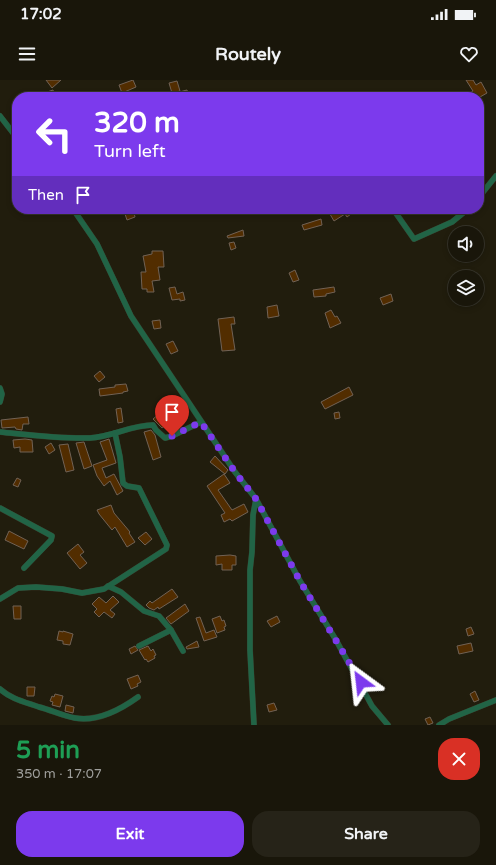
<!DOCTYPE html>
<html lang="en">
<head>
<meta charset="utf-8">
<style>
	:root { --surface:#19160a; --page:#262318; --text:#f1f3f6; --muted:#9f9f9c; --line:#37352b; --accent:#7c3aed }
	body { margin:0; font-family:"Varela Round",sans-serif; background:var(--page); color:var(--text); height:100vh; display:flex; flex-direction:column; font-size:15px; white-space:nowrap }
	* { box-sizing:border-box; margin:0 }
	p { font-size:13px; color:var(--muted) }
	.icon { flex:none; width:22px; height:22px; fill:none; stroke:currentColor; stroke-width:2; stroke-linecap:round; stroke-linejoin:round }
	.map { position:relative; height:645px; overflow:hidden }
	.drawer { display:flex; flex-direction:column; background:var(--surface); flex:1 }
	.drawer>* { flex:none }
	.top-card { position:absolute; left:12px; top:12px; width:472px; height:122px; border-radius:16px; box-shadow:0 2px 6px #0003,0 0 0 1px var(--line); background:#7c3aed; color:#fff; overflow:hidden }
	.tools { position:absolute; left:448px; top:146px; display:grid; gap:8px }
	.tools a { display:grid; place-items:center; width:36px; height:36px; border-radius:50%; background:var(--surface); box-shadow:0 2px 6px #0003,0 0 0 1px var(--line); font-size:20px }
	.pin { position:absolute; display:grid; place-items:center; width:34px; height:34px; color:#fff; margin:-41px -17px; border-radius:50% 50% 50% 0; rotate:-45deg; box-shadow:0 0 4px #0007 }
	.pin .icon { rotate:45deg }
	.me { position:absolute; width:44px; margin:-22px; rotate:330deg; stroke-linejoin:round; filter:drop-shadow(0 0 3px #0008) }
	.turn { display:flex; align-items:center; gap:14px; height:84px; padding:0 16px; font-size:18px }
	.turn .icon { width:52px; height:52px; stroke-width:2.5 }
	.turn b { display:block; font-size:28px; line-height:34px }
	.then { display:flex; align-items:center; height:38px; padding:0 16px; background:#0003; gap:8px; font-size:15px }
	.round { display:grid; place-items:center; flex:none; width:42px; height:42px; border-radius:16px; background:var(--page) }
	.head { display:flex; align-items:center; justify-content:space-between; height:68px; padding:0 16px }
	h1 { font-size:24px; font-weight:700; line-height:30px; color:#1e9e55 }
	.cta { display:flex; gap:8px; margin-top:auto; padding:8px 16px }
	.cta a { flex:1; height:46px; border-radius:16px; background:var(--accent); color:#fff; font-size:16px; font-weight:700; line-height:46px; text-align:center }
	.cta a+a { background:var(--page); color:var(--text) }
	.status { display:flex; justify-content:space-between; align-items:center; height:28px; padding:0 20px; background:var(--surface); direction:ltr }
	.status svg { height:11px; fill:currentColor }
	header { display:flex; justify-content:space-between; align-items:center; height:52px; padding:0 16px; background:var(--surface); font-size:18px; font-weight:700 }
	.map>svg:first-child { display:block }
</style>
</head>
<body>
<div class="status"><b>17:02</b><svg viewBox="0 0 49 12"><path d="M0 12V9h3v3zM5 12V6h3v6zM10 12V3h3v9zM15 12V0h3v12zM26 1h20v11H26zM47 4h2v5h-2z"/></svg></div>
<header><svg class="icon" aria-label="menu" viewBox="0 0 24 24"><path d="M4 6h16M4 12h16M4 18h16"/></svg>Routely<svg class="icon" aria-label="heart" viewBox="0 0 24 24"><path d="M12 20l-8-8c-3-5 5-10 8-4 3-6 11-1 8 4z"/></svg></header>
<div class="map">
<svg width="496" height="645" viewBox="0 0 496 645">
	<rect width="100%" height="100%" fill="#211d0d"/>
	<g fill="#522d00" stroke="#716255">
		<path d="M46 0H61L52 8Z"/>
		<path d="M133 0 136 7 122 13 119 5Z"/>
		<path d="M466 0H473L476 5 481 2 487 13 480 17H463L473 11Z"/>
		<path d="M177 1 180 11 172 13 169 3Z"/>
		<path d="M53 10 55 17H35V16Z"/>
		<path d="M187 10 188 14 180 16 179 12Z"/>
		<path d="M133 129 135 137 127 140 124 131Z"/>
		<path d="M327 129H356L350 132 351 134 347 137 345 134 334 141Z"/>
		<path d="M321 139 322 145 304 150 302 145Z"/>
		<path d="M243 150 244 156 228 158 227 156Z"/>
		<path d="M234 162 236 168 231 170 229 163Z"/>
		<path d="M152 171H163L164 187H158L160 200 152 201 154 212H147V209H142L141 192H146L143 176 152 174Z"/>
		<path d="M295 190 299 200 293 202 289 193Z"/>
		<path d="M175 207 177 214 183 212 185 220 180 221V219L172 220 169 208Z"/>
		<path d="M334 207 335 212 326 214V216L314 217 313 210Z"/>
		<path d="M391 214 393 221 383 225 380 218Z"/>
		<path d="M277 225 279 236 268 238 267 227Z"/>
		<path d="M331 230 335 237 337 236 341 243 330 248 325 233Z"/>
		<path d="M234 237 235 244H231L235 270 222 271 218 239Z"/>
		<path d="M160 240 161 248 154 249 152 241Z"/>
		<path d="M173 261 178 271 171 274 166 264Z"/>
		<path d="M100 291 105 297 99 302 94 296Z"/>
		<path d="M126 304 128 311 123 312V313L100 316 99 309 115 307V305Z"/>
		<path d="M349 307 353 315 325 329 321 322Z"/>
		<path d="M121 328 123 342 118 343 116 329Z"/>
		<path d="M339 332 340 338 335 339 334 333Z"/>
		<path d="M159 334 168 343 162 348 153 339Z"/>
		<path d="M28 337 29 344H23L22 350 16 349 15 347 2 348 1 340Z"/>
		<path d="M151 350 155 355 161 377 153 380 144 352Z"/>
		<path d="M25 359 32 360 33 372H20V367L14 368 13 360Z"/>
		<path d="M109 359 116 383 102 388 106 398 114 394 123 411 117 415 110 401 104 406 97 396 93 385 107 380 100 362Z"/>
		<path d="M84 362 92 386 84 389 76 363Z"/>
		<path d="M51 363 55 370 49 374 45 367Z"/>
		<path d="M68 364 74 390 66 392 59 365Z"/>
		<path d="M215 376 228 390 225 394 210 382Z"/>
		<path d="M224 394 230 403 218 410 232 430 244 424 248 432 232 441 230 439 224 442 221 435 225 433 207 406Z"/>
		<path d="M17 398 21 400 18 407 13 405Z"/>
		<path d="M111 425 114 433 130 452 129 453 135 462 127 467 115 447 112 450 99 434 97 430Z"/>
		<path d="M9 451 28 461 24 469 5 460Z"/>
		<path d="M146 452 152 459 145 465 138 458Z"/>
		<path d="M78 464 84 472 80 475 87 483 80 489 67 473Z"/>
		<path d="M230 475 236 476V485H232V490H222V484L216 485V476Z"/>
		<path d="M172 509 178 517 159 529 158 527 154 530 149 528 146 525 150 521 152 523Z"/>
		<path d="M113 516 119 522 110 530 115 534 112 538 104 532 99 537 94 532 97 529 92 524 99 517 106 523Z"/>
		<path d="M185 524 189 531 171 544 166 538Z"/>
		<path d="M13 526H21V539H14Z"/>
		<path d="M220 536 222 541 224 540 226 546 224 547 225 550 217 553 212 539Z"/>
		<path d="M277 536 280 542 271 547 267 541Z"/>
		<path d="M200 537 206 553 214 550 217 557 204 561 196 538Z"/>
		<path d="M471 547 474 554 468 556 466 549Z"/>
		<path d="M59 551 63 552V551L73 554 70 565 63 564V561L57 560Z"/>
		<path d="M197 561 199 567 187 569 186 567Z"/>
		<path d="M471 563 473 571 459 574 457 566Z"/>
		<path d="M135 566 138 570 131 574 129 569Z"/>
		<path d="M148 566 151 571 153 569 156 575 154 576 155 578 148 582 146 579 145 580 139 570Z"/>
		<path d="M138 595 141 602 137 604 138 606 131 609 127 599Z"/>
		<path d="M27 607H35L34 616H27Z"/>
		<path d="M475 611 479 620 474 622 470 614Z"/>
		<path d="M55 614 63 616 60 627 52 625 53 622 50 621 52 616 54 617Z"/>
		<path d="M274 623 277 630 269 632 267 625Z"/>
		<path d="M66 625 74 627 73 633 65 631Z"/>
		<path d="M430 637 433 643 428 645 425 639Z"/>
	</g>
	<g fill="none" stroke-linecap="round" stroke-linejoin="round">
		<defs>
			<g id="minor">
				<path d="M0 36 17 58"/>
				<path d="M479 117 496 96"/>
				<path d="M73 129 97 164 131 236 235 392 256 419 300 501 336 560 372 626 388 645"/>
				<path d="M393 129 414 159 452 142 468 129"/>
				<path d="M0 308 2 314 0 322"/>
				<path d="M0 352C30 355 60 359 90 358 112 357 131 345 153 345L156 350 165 358 172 356 201 342"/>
				<path d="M0 428 52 456 51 460 24 488"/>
				<path d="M108 506 121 512 144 531 159 536 171 550 183 571"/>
				<path d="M0 519 18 508 36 507 62 509 82 513 104 509 166 469 167 465 139 408 127 406 123 403 120 377 115 353"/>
				<path d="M139 566 171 550"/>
				<path d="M0 609C11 619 25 622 39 627 51 630 63 636 75 638 98 642 120 630 138 617"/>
				<path d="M254 645 250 570V490L252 472 253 435 256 419"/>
				<path d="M439 645 449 639 496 620"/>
			</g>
		</defs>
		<use href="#minor" stroke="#3c3829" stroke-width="6"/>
		<use href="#minor" stroke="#216446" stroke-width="5.5"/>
	</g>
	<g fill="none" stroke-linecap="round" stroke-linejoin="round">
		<path stroke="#7c3aed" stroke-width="7" stroke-dasharray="0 12.6" d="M172 356 201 342 235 392 256 419 300 501 361 602"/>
	</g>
</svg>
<div class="tools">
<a><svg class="icon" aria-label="sound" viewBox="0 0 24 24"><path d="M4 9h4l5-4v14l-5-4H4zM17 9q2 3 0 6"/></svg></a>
<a><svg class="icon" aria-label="layers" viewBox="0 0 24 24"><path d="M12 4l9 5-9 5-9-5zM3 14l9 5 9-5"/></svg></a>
</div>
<div class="pin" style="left:172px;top:356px;background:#d93025"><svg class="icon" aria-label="arrive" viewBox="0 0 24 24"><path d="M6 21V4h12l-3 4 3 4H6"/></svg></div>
<svg class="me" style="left:361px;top:602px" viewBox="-20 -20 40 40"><path d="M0-17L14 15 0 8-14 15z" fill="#7c3aed" stroke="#fff" stroke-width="4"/></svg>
<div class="top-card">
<div class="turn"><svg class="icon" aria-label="left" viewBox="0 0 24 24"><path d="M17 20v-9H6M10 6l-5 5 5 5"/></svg><div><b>320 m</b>Turn left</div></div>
<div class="then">Then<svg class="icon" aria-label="arrive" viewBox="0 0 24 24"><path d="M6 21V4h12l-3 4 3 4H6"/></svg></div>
</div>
</div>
<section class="drawer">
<div class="head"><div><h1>5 min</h1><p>350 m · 17:07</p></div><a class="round" style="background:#d93025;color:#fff"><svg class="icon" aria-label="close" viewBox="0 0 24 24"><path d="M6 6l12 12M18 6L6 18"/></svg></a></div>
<div class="cta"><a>Exit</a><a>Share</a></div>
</section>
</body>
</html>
